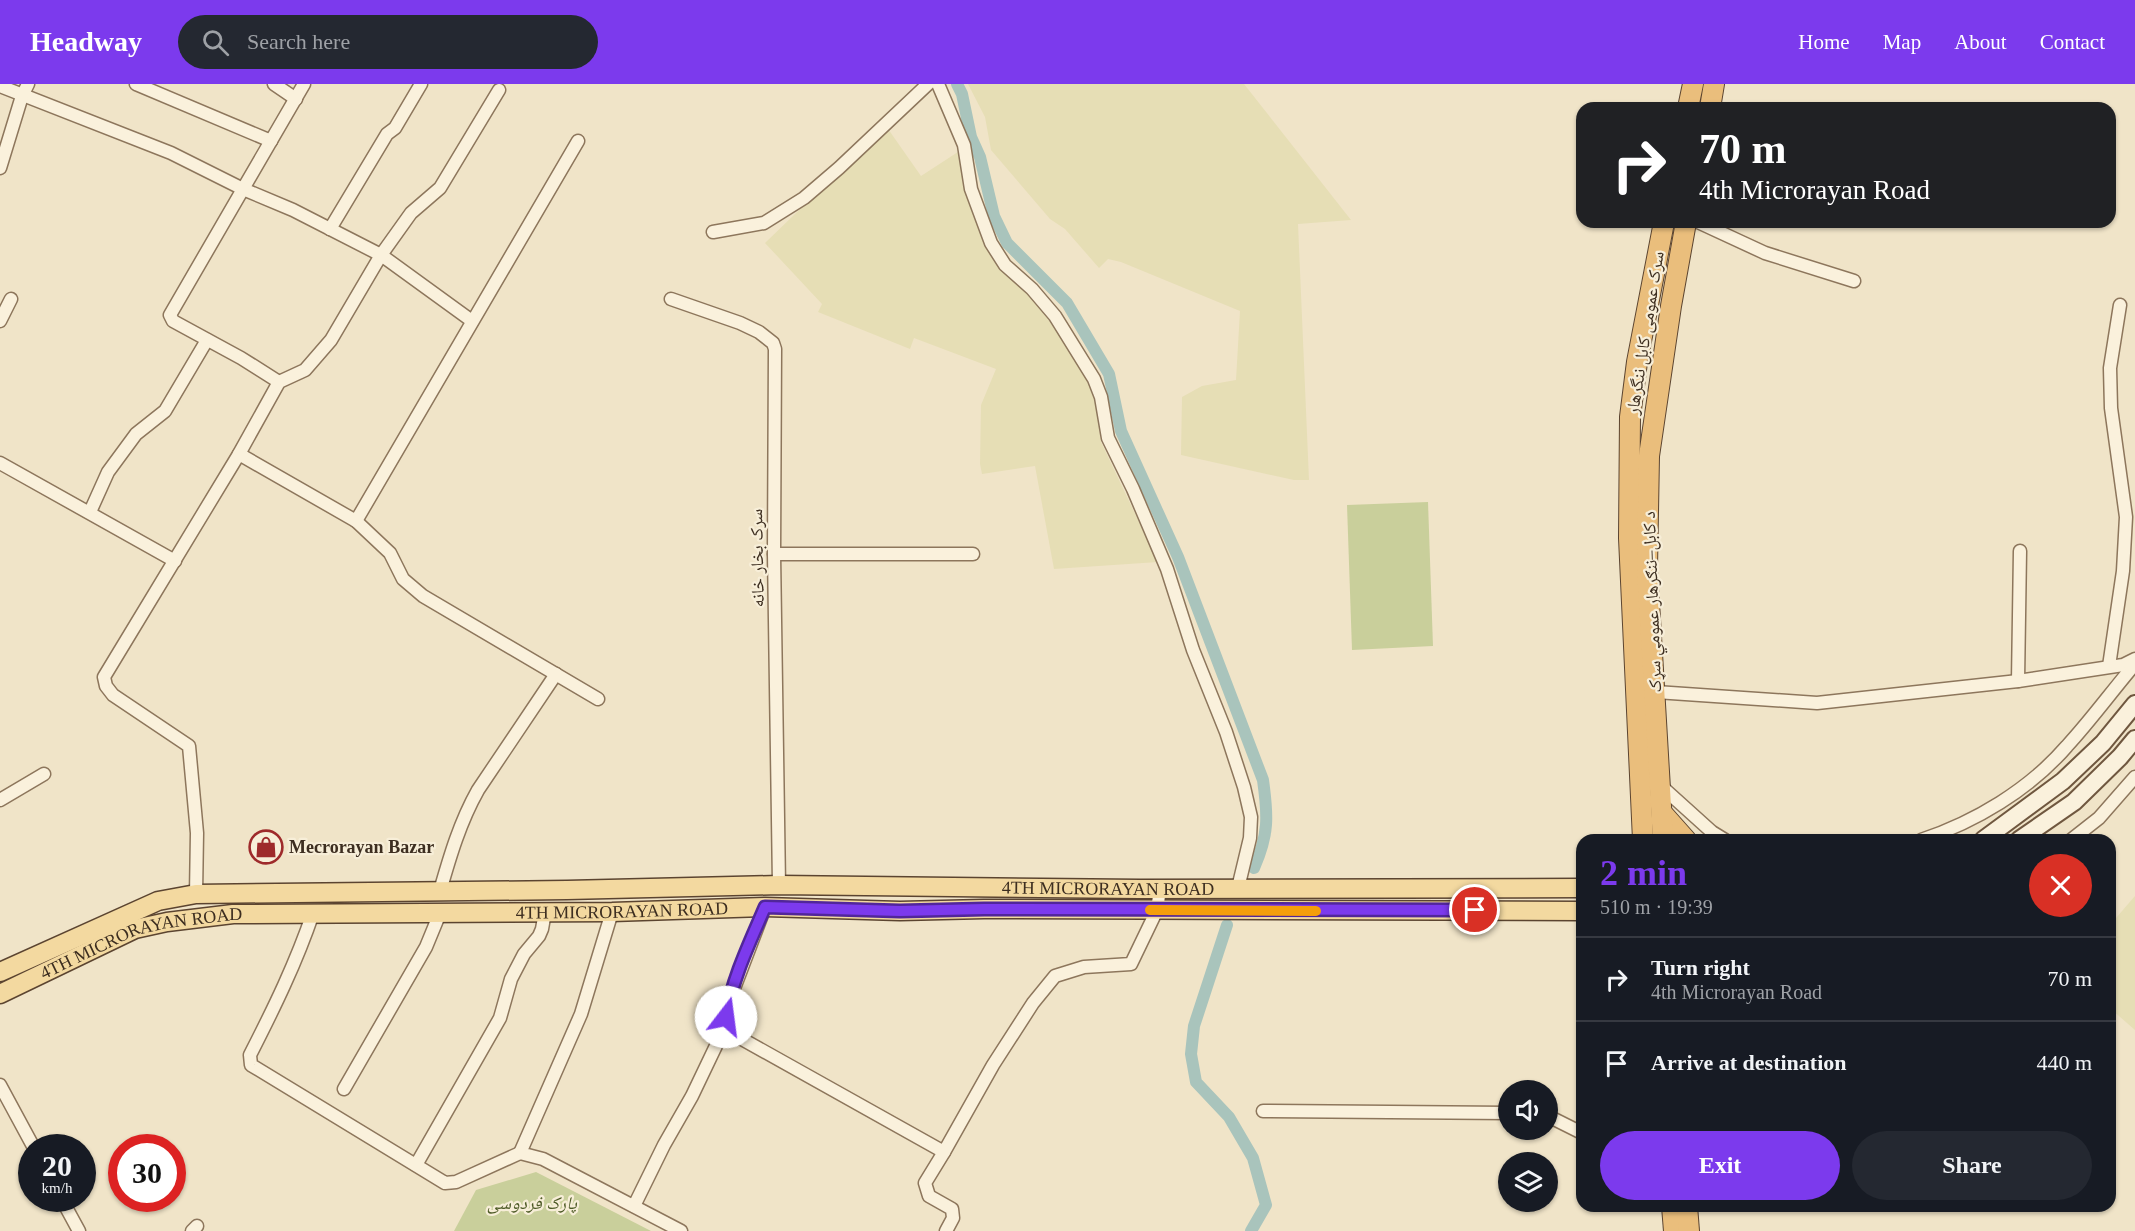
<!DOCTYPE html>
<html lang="en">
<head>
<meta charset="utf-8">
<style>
	:root { --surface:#171b24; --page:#242831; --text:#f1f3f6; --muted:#9ea1a6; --line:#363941; --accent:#7c3aed }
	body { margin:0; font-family:"Times New Roman","Noto Naskh Arabic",serif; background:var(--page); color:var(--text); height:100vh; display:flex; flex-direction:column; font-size:22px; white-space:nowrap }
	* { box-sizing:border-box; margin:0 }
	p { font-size:20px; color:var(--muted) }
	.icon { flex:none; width:33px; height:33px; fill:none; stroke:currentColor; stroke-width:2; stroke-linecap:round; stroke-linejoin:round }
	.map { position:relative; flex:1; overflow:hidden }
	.drawer { position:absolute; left:1576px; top:750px; width:540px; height:378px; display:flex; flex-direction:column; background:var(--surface); border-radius:18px; box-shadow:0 2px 4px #0004 }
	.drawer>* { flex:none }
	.banner { position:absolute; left:1576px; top:18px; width:540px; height:126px; border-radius:18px; box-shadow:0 2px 4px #0004; background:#202124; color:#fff; overflow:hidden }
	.controls { position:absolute; left:1498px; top:996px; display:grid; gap:12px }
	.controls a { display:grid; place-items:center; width:60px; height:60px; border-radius:50%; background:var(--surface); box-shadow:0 2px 4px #0004; font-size:30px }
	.speed { position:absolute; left:18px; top:1050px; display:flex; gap:12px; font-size:30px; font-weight:700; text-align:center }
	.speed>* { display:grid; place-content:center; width:78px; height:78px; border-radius:50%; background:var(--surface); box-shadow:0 2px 4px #0004; line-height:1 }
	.speed small { font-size:15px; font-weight:400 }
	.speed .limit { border:9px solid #d22; background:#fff; color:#111 }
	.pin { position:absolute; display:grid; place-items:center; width:51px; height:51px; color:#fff; margin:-26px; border:3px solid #fff; border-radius:50%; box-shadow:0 2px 6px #0007 }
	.me { position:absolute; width:66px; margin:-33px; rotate:15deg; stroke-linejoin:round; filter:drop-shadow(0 0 4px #0008) }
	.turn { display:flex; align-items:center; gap:21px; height:126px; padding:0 24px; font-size:27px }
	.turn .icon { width:78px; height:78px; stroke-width:2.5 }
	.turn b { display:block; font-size:42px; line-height:51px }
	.round { display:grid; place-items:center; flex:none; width:63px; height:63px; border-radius:32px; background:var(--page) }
	.summary { display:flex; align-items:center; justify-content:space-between; height:102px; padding:0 24px }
	h1 { font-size:36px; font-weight:600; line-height:45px; color:var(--accent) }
	.action { display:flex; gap:12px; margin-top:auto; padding:12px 24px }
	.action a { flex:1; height:69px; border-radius:36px; background:var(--accent); color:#fff; font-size:24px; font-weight:600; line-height:69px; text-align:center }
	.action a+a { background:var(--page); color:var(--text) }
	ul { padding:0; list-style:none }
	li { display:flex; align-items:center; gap:18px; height:84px; padding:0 24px; border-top:2px solid var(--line) }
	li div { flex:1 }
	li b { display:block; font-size:22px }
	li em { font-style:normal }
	header { display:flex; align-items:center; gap:36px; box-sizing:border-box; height:84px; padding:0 30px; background:var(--accent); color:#fff }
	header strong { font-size:28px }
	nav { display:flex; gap:33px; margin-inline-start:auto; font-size:21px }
	.search { width:420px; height:54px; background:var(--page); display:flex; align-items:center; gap:15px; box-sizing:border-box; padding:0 21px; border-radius:33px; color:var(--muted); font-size:22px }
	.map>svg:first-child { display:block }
</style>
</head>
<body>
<header>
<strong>Headway</strong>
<div class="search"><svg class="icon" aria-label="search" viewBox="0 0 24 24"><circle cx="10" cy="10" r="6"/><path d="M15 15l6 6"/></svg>Search here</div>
<nav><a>Home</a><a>Map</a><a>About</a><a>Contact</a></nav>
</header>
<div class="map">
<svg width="2135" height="1147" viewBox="0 0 2135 1147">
	<rect width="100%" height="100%" fill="#f0e4c8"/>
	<g fill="#e6deb5">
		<path d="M968 0H1244L1351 136 1298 140 1309 396H1294L1181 371 1182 313 1202 302 1236 296 1240 227 1121 178 1108 175 1099 184 1065 145 1050 135 991 66 985 33Z"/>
		<path d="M886 42 921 92 961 66 969 120 984 159 1002 186 1034 213 1088 296 1095 312 1101 358 1158 478 1054 485 1035 382 982 390 980 380 981 321 996 285 914 254 910 265 818 228 822 220 765 159Z"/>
		<path d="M2135 812V946L2111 925 2110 841Z"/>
	</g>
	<g fill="#c9cf9b">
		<path d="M1428 418 1433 562 1352 566 1347 421Z"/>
		<path d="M536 1088 651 1147H454L476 1106Z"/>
	</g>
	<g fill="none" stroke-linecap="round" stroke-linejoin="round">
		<g stroke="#a9c4bc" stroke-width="12">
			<path d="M957 0 962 10 971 53 980 73 994 132 1007 159 1067 219 1109 290 1121 347 1178 473 1263 696C1268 732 1269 750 1254 784"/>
			<path d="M1227 841 1194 942 1191 970 1196 998 1229 1033 1253 1074 1266 1121 1251 1147"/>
		</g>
		<defs>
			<g id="minor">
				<path d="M136 0 271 57"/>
				<path d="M274 0 296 15"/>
				<path d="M304 0 243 105 293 126 381 171 472 237"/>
				<path d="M938 0 964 61 971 105 991 159 1005 181 1032 205 1055 232 1094 295 1101 313 1108 354 1133 405 1167 485 1193 566 1226 648 1244 703 1251 733 1250 754 1238 804"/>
				<path d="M0 2 171 69 243 105 170 231 173 237 241 274 279 298"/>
				<path d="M0 84 22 12 28 0"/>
				<path d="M1698 138 1765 169 1854 197"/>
				<path d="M330 145 387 50 395 44 421 0"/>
				<path d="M713 148 764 139 804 114 839 84 928 0"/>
				<path d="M671 215 740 239 759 248 773 259 775 265 774 470 779 801"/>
				<path d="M0 237 11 215"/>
				<path d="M239 370 356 437 390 469 403 495 423 512 598 615"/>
				<path d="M0 379 175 477"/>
				<path d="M90 428 108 388 136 350 165 327 207 256"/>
				<path d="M356 437 578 57"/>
				<path d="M774 470H973"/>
				<path d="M2109 582 2123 487 2126 433 2111 324 2110 284 2120 221"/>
				<path d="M2018 597 2020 467"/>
				<path d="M1656 608 1817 619 2018 597 2123 581 2135 575"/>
				<path d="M1661 702 1712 748 1725 756"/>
				<path d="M0 716 44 690"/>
				<path d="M1921 756C1975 738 2029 706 2067 662 2091 636 2112 607 2135 580"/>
				<path d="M2071 756 2099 734 2135 693"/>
				<path d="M440 807C450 772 460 738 478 706L556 590"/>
				<path d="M196 810 197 749 189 662 113 611 106 602 104 593 239 370 279 298 305 286 331 256 381 171 411 129 440 104 499 6"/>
				<path d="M612 828 581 930 520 1069 543 1075 681 1147"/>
				<path d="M313 829C296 879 274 924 250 971L251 981 445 1099 456 1098 520 1069"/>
				<path d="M724 945 944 1068 993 981 1033 919 1055 892 1084 883 1131 880 1157 826 1160 805"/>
				<path d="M0 1001 34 1064"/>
				<path d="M344 1005 426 863 440 829"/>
				<path d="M1263 1027 1509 1029"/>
				<path d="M1548 1032 1582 1049"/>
				<path d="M944 1068 925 1099 929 1112 952 1125 953 1134 946 1147"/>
				<path d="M416 1081 500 934 511 895 524 870 539 852 542 845 545 828"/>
				<path d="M61 1114 79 1147"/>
				<path d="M634 1122 664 1061 692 1012 724 945 728 920 765 823"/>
				<path d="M192 1147 197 1142"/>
			</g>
			<g id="secondary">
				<path d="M1983 756 2063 697 2103 659 2135 620"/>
				<path d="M2019 756 2074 718 2120 673 2135 655"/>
			</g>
			<g id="primary">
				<path id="s1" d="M0 888 158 817 196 810 567 806 779 801 1140 805 1582 804"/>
				<path id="s2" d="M0 910 135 845 167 838 233 830 612 828 765 823 900 827 984 825 1582 827"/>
			</g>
			<g id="trunk">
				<path d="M1688 24 1693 0"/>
				<path d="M1710 24 1714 0"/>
				<path d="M1662 729 1686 756"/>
				<path d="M1643 756 1629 454 1630 333 1637 278 1664 138"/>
				<path d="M1663 756 1647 484 1649 372 1671 222 1686 138"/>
				<path d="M1672 1122 1674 1147"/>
				<path d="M1687 1122 1689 1147"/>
			</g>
		</defs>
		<use href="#minor" stroke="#8d765c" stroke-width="15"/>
		<use href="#secondary" stroke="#6f573f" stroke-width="20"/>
		<use href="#primary" stroke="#5b4430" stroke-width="21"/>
		<use href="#trunk" stroke="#5b4430" stroke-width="22"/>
		<use href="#minor" stroke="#faf1dc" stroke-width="12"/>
		<use href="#secondary" stroke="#faf1dc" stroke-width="16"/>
		<use href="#primary" stroke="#f3d9a0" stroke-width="18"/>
		<use href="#trunk" stroke="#eabe7c" stroke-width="20"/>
	</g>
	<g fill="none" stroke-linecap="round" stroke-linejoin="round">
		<defs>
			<path id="route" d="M726 933C732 895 750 858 765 823L900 827 984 825 1475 826"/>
		</defs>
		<use href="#route" stroke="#51269a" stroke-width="15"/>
		<use href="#route" stroke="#7c3aed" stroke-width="10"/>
		<path stroke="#f59e0b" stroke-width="10" d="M1150 826 1316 827"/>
	</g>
	<defs>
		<symbol id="shop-ring" viewBox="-11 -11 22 22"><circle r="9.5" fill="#f7eed8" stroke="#9e2a2b" stroke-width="1.5"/><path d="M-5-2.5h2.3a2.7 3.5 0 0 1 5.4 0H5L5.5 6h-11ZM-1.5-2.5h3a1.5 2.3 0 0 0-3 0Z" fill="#9e2a2b"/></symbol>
	</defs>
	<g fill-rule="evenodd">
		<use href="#shop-ring" x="247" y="744" width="38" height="38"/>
	</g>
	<g text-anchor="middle" stroke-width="4.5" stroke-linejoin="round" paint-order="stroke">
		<g font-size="18" fill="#3d2e20" stroke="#f7eed8">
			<text transform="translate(1645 249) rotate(-81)" y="6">سرک عمومی کابل ننگرهار</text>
			<text transform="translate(757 474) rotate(-91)" y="6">سرک بخار خانه</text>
			<text transform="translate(1652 518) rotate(-92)" y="6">د کابل–ننګرهار عمومي سړک</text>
			<text dy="6" stroke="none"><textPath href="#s1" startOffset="1124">4TH MICRORAYAN ROAD</textPath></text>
			<text dy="6" stroke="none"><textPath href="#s2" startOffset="638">4TH MICRORAYAN ROAD</textPath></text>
			<text dy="6" stroke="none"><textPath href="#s2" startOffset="152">4TH MICRORAYAN ROAD</textPath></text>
		</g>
		<g font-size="18" font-weight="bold" fill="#3d2e20" stroke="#f7eed8" text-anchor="start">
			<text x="289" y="769">Mecrorayan Bazar</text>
		</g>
		<g font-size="18" font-style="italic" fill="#4d5a26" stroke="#f7eed8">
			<text x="532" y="1125">پارک فردوسی</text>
		</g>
	</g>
</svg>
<div class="controls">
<a><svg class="icon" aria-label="sound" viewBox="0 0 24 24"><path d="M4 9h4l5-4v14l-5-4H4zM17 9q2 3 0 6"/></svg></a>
<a><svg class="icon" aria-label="layers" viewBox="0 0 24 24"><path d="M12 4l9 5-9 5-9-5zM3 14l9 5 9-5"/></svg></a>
</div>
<div class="speed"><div>20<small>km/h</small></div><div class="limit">30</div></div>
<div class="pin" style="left:1475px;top:826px;background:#d93025"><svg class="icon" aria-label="arrive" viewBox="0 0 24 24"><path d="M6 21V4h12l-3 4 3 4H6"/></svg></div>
<svg class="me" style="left:726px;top:933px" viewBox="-20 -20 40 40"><circle r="19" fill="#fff"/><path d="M0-13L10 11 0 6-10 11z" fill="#7c3aed"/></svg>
<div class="banner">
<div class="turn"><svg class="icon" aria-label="right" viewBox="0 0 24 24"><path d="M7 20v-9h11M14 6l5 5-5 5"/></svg><div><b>70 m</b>4th Microrayan Road</div></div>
</div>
<section class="drawer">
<div class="summary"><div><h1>2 min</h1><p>510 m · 19:39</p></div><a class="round" style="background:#d93025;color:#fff"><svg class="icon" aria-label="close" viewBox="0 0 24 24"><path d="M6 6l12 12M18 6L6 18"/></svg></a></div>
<ul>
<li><svg class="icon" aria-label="right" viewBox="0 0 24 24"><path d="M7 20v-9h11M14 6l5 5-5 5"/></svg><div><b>Turn right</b><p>4th Microrayan Road</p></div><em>70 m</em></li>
<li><svg class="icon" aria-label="arrive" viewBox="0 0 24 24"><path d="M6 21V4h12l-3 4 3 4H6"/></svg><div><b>Arrive at destination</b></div><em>440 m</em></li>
</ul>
<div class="action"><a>Exit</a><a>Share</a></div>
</section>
</div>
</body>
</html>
